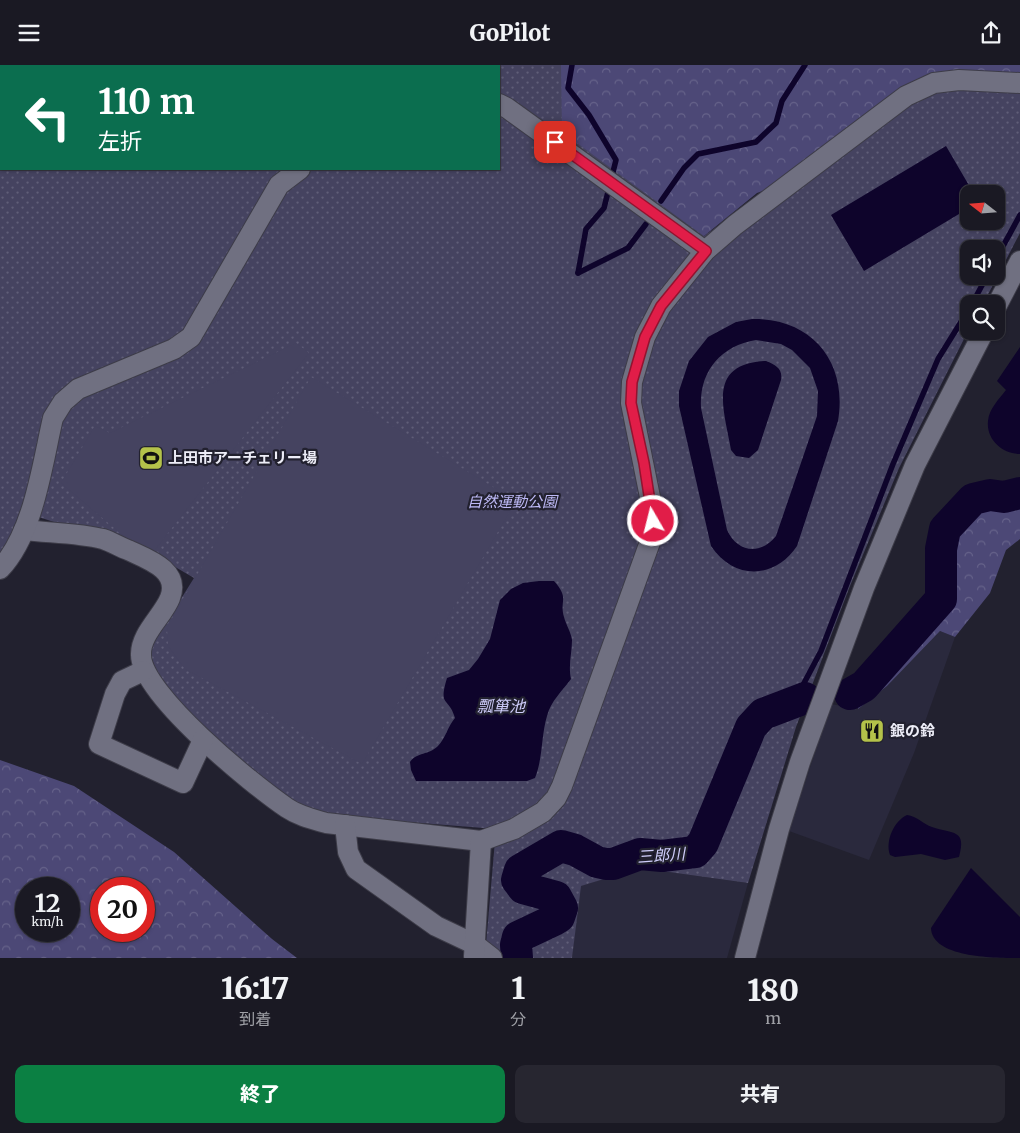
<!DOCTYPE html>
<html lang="ja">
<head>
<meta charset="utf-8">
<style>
	:root { --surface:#1a1923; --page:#272630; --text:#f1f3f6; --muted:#9fa0a6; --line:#383841; --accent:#0b8043 }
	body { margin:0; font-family:Merriweather,"Noto Sans JP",serif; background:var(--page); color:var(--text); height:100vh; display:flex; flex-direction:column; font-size:19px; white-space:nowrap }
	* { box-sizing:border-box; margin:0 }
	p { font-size:16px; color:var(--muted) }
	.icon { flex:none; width:28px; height:28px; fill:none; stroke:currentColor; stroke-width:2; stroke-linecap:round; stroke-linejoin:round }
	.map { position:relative; height:893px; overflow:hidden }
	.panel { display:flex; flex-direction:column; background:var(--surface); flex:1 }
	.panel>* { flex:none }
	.top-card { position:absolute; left:0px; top:0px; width:500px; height:105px; box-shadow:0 1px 4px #0004,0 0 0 1px var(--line); background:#0b6e4f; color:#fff; overflow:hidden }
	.needle { width:32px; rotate:287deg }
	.fabs { position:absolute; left:960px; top:120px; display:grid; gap:10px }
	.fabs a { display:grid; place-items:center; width:45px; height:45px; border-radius:10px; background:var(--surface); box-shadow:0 1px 4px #0004,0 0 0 1px var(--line); font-size:25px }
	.speed { position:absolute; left:15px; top:812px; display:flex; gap:10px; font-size:25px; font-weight:700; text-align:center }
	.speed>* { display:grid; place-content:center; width:65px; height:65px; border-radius:50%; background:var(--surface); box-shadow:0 1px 4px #0004,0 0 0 1px var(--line); line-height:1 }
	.speed small { font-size:12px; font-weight:400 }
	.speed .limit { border:8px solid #d22; background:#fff; color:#111 }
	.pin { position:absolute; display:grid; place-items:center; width:42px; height:42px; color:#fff; margin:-21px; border-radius:10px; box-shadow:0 2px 8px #0006 }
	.me { position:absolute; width:55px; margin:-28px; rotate:352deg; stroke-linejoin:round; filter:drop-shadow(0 0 4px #0008) }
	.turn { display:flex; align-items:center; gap:18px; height:105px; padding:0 15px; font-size:22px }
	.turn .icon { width:65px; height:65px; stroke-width:2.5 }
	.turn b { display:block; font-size:35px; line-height:42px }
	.eta { display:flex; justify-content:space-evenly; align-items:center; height:85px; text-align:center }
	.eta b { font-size:30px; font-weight:800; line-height:35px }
	.primary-button { display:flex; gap:10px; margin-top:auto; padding:10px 15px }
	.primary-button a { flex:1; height:58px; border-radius:10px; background:var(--accent); color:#fff; font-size:20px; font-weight:800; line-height:58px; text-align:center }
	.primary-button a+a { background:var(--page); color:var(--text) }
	header { display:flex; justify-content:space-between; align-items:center; height:65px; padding:0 15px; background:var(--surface); font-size:22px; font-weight:800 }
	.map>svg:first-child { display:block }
</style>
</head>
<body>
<header><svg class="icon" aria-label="menu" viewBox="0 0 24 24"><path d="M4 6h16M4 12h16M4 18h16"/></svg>GoPilot<svg class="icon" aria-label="share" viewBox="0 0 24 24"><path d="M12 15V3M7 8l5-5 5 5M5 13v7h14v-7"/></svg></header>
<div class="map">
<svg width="1020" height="893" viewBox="0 0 1020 893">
	<defs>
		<pattern id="forest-crowns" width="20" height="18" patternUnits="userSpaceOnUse" patternTransform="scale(1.25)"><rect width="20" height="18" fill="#4c4876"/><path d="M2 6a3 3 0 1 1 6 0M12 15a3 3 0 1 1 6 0" fill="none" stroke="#66638a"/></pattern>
		<pattern id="park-dots" width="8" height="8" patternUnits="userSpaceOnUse" patternTransform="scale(1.25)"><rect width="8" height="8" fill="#454360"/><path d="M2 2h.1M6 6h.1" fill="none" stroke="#605e78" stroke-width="1.8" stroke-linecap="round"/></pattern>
	</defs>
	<rect width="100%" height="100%" fill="#22212f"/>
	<g fill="#2a293d">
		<path d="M940 566 955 572 914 688 869 795 789 766 831 639 858 644 887 621Z"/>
		<path d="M640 803 748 818 727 893H572L580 821Z"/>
	</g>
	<g fill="url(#forest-crowns)" fill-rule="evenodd">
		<path d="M0 0H1020V8L956 6 783 119 757 128 704 171 643 246 499 1H1V104L118 303 0 472Z"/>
		<path d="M1020 419V474L1006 485 990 528 955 572 940 566 887 621 858 644 853 620 893 580 937 531 939 500 936 481 942 459 956 442 970 431 989 425 1003 426Z"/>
		<path d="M0 695 74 721 174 787 272 874 297 893H0ZM26 824H69V866H26ZM101 824H144V866H101Z"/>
	</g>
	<path fill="url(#park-dots)" fill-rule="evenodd" d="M0 0H561L562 67 704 171 918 18 956 6 1020 8V168L983 239H969V264L899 403 850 521 796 662 748 818 640 803 581 821 572 893H500L486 879 496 764 333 751 306 744 292 736 223 683 160 615 150 589 154 577 194 513 153 489 20 446 6 484 0 490ZM1 1H499V104H1ZM969 129H996V156H969ZM969 184H996V211H969Z"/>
	<g fill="#454360">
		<path d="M296 278 309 288 154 486 133 479 61 418 95 361 110 368Z"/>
		<path d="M311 312 516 436 362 699 185 604 168 581 167 562Z"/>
	</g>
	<g fill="#0e042b" fill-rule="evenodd">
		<path d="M946 81 974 129H969V143L864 206 831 150Z"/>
		<path d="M752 254C812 253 848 297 838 356L797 481C774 515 734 515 711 481L679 341V326L689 296 708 272 736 257ZM756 275 781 279 792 285 810 303 818 326 817 351 776 471C760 491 737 487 727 465L701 343C699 307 720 281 756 275Z"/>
		<path d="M1020 282V389C1003 389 986 375 988 356 989 344 999 334 1006 325L997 316Z"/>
		<path d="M766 296C776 300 783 304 781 315L758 385 749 393 736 391 731 385C724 344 706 299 766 296Z"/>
		<path d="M539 516H554C570 534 559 535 564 552 566 560 571 567 572 575 572 588 568 600 571 614 562 626 551 636 547 651 541 671 543 693 535 713L527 716H416L411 705 410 697C417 687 429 690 438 681 445 674 448 661 455 653 449 631 438 643 447 613L469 605 478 594 490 574 500 535 511 524 523 518Z"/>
		<path d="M907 750C917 751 923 759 932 762 953 769 967 764 959 792L945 795 921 789 895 792 890 790C885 776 894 756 907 750Z"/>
		<path d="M971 803 1020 852V893C995 893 932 893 931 863Z"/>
	</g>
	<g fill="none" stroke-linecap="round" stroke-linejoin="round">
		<g stroke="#0e042b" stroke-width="5.5">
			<path d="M572 0 568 23 589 50 616 95 604 143 586 164 578 208"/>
			<path d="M661 136 684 103 698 89 756 77 776 58 782 36 805 0"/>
			<path d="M996 194 1020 150"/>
			<path d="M578 208 628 183 646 159"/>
			<path d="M972 239 987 211"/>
			<path d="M794 637 821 586 893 399 938 294 969 244"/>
		</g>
		<g stroke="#0e042b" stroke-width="32">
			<path d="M850 629 864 621 941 534V484L945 464 973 434 990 430 1004 432 1020 428"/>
			<path d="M517 893 516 880 518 872 554 855 559 852 562 843 556 832 523 823 517 815 520 805 561 781 575 785 597 797 606 799H613L640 789 662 791 695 787 703 778 751 662 763 649 805 633"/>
		</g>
		<defs>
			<g id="minor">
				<path d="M499 39 507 43 705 186"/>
				<path d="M996 242 1020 196"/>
				<path d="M24 465C50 468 79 468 103 474 112 477 120 482 128 485 147 494 181 505 170 533 163 551 140 569 141 590 141 629 253 720 287 743 299 751 312 754 326 758L481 776 514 764 543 747 556 733 562 721 650 477 653 456 651 437 631 338 632 317 645 272 661 241 705 186 735 160 906 31 934 18 959 15 1020 18"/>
				<path d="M0 504C34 468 42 400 53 353L63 337 78 324 174 284 191 272 279 120 300 104"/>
				<path d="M143 606 122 616 115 629 99 679 183 718 203 675"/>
				<path d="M345 760 348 787 356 804 436 861 474 879 492 893"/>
				<path d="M474 891 481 776"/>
				<path d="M745 893 779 764 800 697 864 523 915 400 984 266"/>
			</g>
		</defs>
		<use href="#minor" stroke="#3d3c48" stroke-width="22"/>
		<use href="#minor" stroke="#707081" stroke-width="20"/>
	</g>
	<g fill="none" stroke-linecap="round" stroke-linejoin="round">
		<defs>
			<path id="route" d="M555 77 706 186 661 241 645 272 632 317 631 338 644 398 653 456"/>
		</defs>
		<use href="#route" stroke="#92132f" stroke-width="12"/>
		<use href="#route" stroke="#e11d48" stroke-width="9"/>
	</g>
	<defs>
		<symbol id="stadium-square" viewBox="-11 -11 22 22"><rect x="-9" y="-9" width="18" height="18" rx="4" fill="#b4c24a" stroke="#22212f"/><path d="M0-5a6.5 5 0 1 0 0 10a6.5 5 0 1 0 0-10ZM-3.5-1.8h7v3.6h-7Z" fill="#111"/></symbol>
		<symbol id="restaurant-square" viewBox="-11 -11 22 22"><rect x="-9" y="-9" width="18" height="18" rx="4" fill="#b4c24a" stroke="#22212f"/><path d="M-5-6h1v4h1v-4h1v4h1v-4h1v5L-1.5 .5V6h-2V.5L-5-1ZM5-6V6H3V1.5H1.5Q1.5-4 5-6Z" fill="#111"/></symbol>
	</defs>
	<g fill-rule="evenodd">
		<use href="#stadium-square" x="137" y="379" width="28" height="28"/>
		<use href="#restaurant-square" x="858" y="652" width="28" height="28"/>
	</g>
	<g text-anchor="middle" stroke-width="4.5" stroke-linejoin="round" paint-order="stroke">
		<g font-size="15" font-weight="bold" fill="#ededf7" stroke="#22212f" text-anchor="start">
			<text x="168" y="398">上田市アーチェリー場</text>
			<text x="890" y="671">銀の鈴</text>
		</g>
		<g font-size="15" font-style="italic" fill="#bdb9f5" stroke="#22212f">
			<text x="512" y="442">自然運動公園</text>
		</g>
		<g font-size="16" font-style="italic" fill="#ceccfa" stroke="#22212f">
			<text x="501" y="647">瓢箪池</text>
			<text transform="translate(661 790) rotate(-4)" y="6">三郎川</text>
		</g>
	</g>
</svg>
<div class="fabs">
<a><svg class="needle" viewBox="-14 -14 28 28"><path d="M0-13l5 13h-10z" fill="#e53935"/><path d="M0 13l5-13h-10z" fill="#9fa0a6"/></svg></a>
<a><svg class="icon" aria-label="sound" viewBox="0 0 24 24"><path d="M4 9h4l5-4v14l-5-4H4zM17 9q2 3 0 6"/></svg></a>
<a><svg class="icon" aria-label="search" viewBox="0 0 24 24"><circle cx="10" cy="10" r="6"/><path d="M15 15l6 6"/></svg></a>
</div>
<div class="speed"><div>12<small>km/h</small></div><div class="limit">20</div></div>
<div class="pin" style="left:555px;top:77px;background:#d93025"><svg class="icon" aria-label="arrive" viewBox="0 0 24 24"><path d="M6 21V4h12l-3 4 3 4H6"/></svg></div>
<svg class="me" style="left:653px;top:456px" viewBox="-20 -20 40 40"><circle r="17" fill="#e11d48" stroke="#fff" stroke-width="3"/><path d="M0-11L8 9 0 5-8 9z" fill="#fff"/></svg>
<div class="top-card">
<div class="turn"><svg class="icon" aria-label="left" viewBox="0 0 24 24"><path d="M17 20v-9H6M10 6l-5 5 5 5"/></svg><div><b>110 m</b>左折</div></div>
</div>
</div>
<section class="panel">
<div class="eta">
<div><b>16:17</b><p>到着</p></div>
<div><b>1</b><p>分</p></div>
<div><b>180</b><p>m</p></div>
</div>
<div class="primary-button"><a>終了</a><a>共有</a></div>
</section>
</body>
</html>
